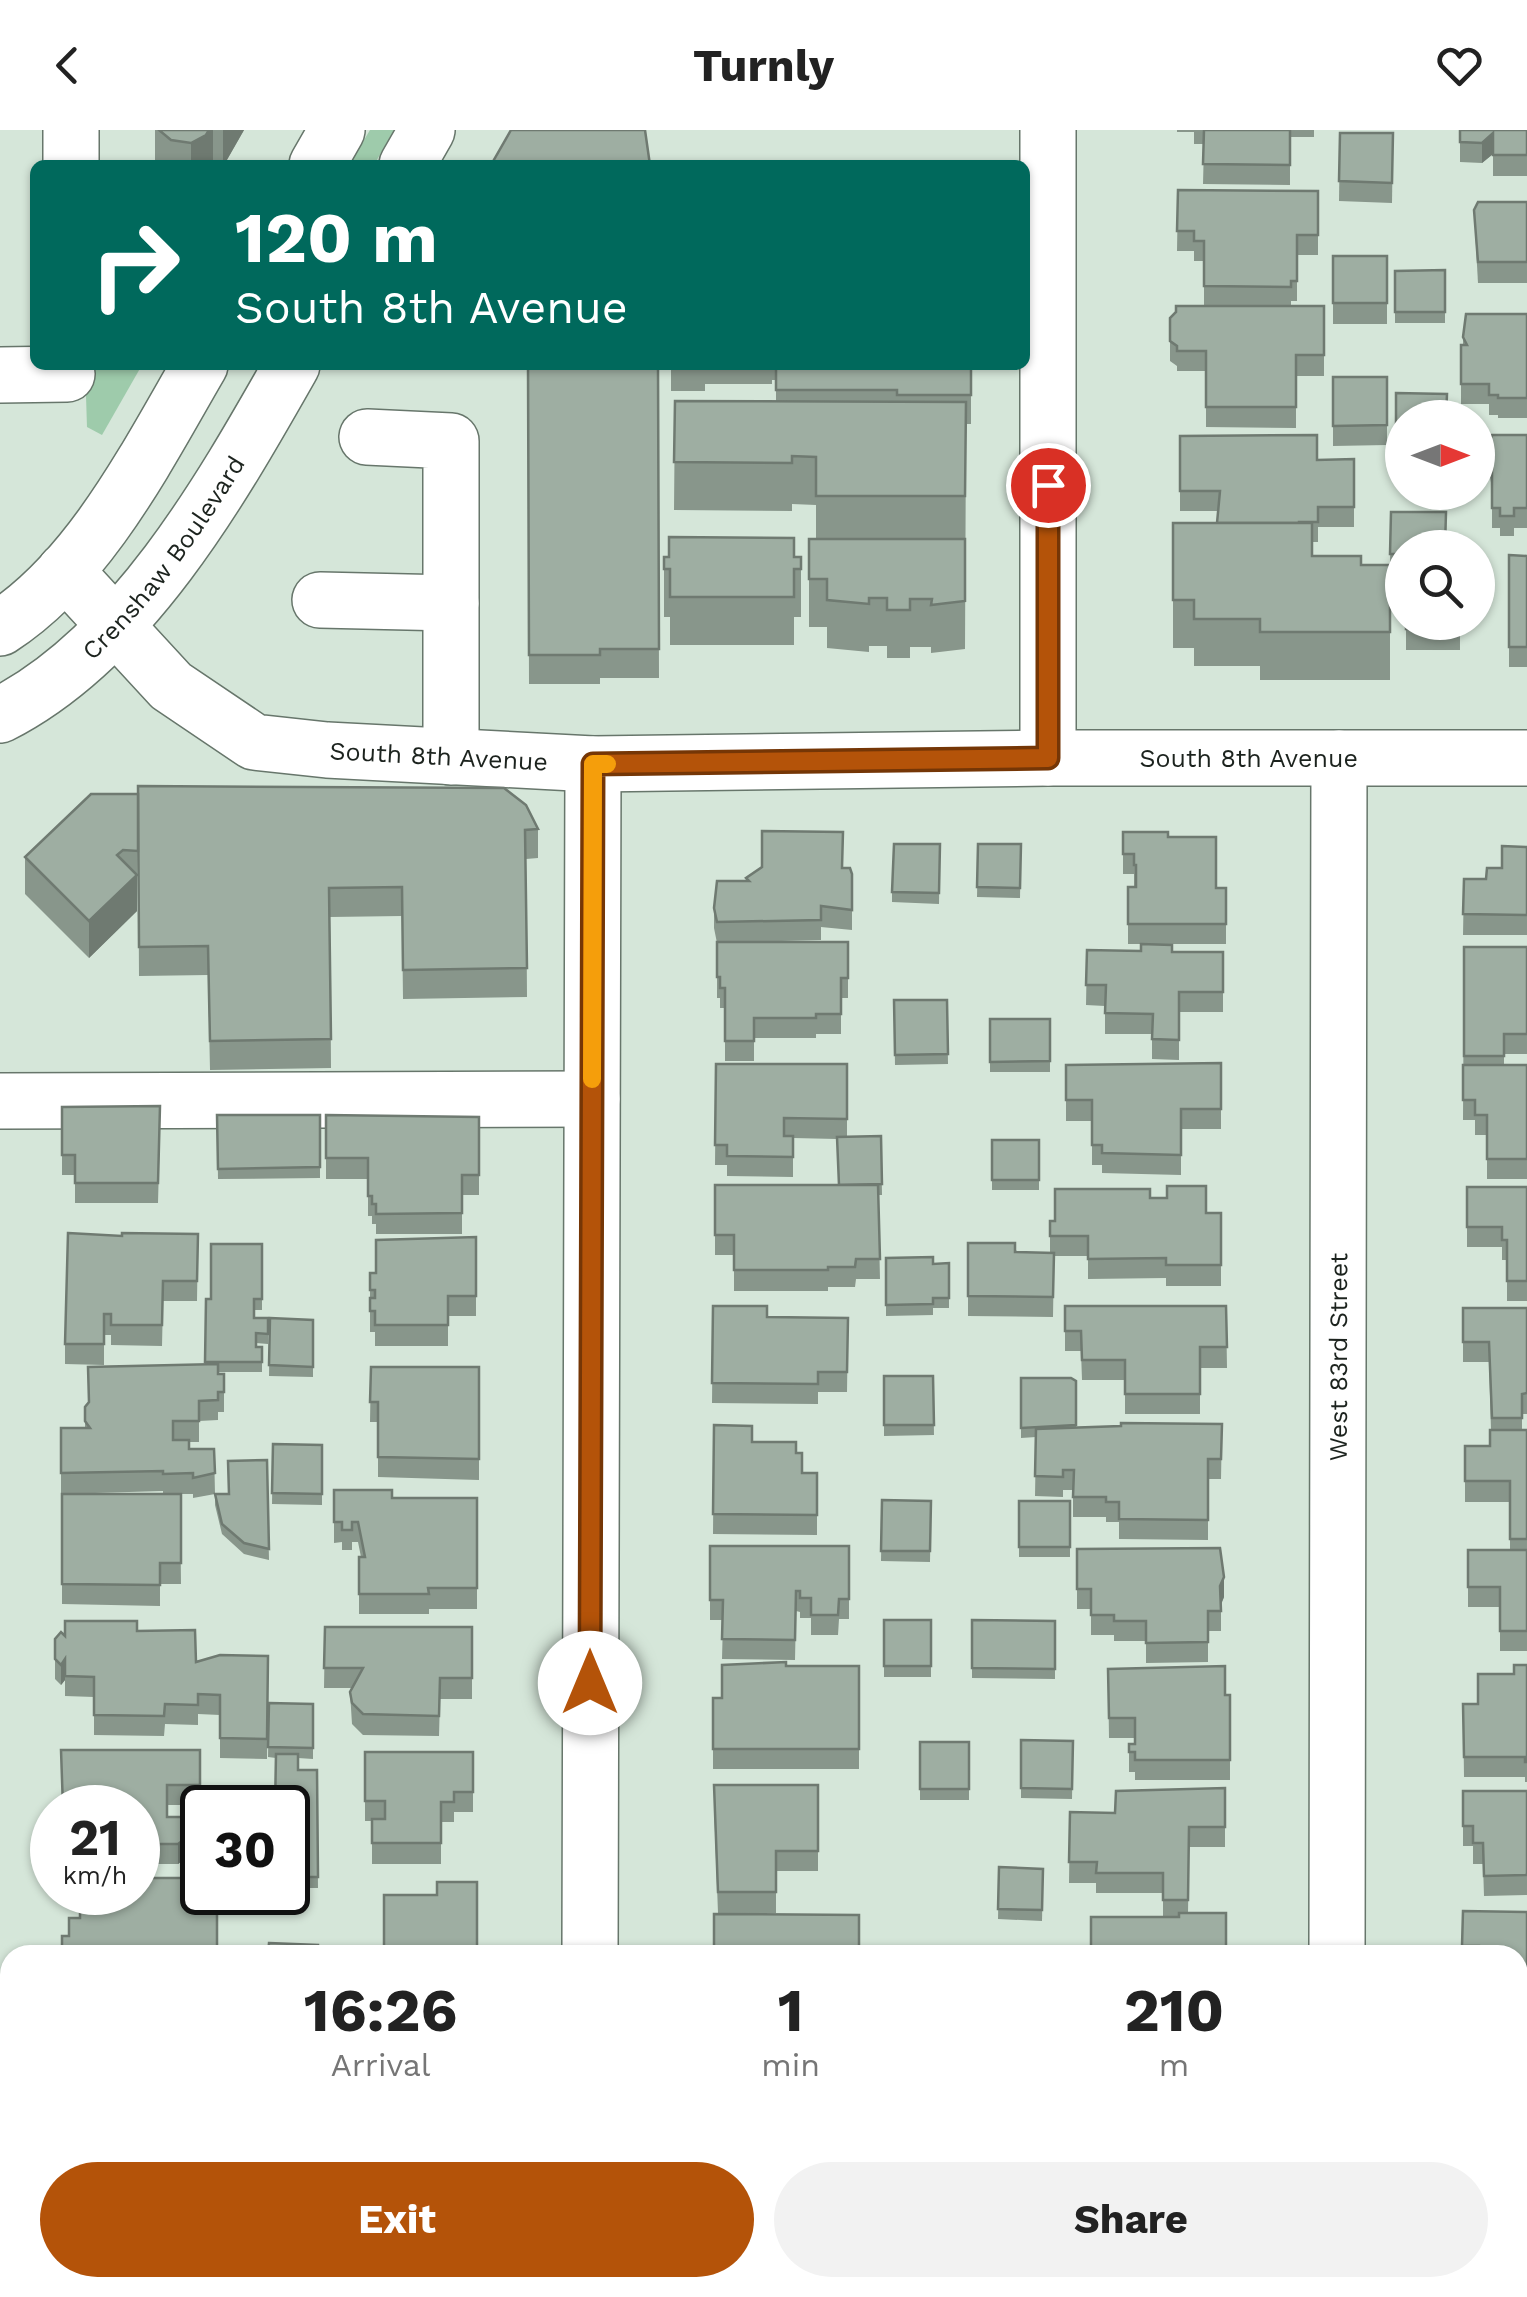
<!DOCTYPE html>
<html lang="en">
<head>
<meta charset="utf-8">
<style>
	:root { --surface:#fff; --page:#f2f2f2; --text:#222; --muted:#767676; --accent:#b45309 }
	body { margin:0; font-family:"Work Sans",sans-serif; background:var(--page); color:var(--text); height:100vh; display:flex; flex-direction:column; font-size:38px; white-space:nowrap }
	* { box-sizing:border-box; margin:0 }
	p { font-size:32px; color:var(--muted) }
	.icon { flex:none; width:55px; height:55px; fill:none; stroke:currentColor; stroke-width:2; stroke-linecap:round; stroke-linejoin:round }
	.map { position:relative; flex:1; overflow:hidden }
	.panel { position:absolute; left:0px; top:1815px; width:1528px; height:352px; display:flex; flex-direction:column; background:var(--surface); border-radius:30px 30px 0 0; box-shadow:0 2px 8px #0004 }
	.panel>* { flex:none }
	.guide { position:absolute; left:30px; top:30px; width:1000px; height:210px; border-radius:15px; box-shadow:0 2px 8px #0004; background:#00695c; color:#fff; overflow:hidden }
	.needle { width:65px; rotate:90deg }
	.fabs { position:absolute; left:1385px; top:270px; display:grid; gap:20px }
	.fabs a { display:grid; place-items:center; width:110px; height:110px; border-radius:50%; background:var(--surface); box-shadow:0 2px 8px #0004; font-size:50px }
	.speed { position:absolute; left:30px; top:1655px; display:flex; gap:20px; font-size:50px; font-weight:700; text-align:center }
	.speed>* { display:grid; place-content:center; width:130px; height:130px; border-radius:50%; background:var(--surface); box-shadow:0 2px 8px #0004; line-height:1 }
	.speed small { font-size:25px; font-weight:400 }
	.speed .limit { border:5px solid #111; border-radius:15px; background:#fff; color:#111 }
	.pin { position:absolute; display:grid; place-items:center; width:85px; height:85px; color:#fff; margin:-42px; border:5px solid #fff; border-radius:50%; box-shadow:0 2px 10px #0007 }
	.me { position:absolute; width:110px; margin:-55px; rotate:0deg; stroke-linejoin:round; filter:drop-shadow(0 0 8px #0008) }
	.turn { display:flex; align-items:center; gap:35px; height:210px; padding:0 40px; font-size:45px }
	.turn .icon { width:130px; height:130px; stroke-width:2.5 }
	.turn b { display:block; font-size:70px; line-height:85px }
	.eta { display:flex; justify-content:space-evenly; align-items:center; height:170px; text-align:center }
	.eta b { font-size:60px; font-weight:700; line-height:70px }
	.cta { display:flex; gap:20px; margin-top:auto; padding:20px 40px }
	.cta a { flex:1; height:115px; border-radius:60px; background:var(--accent); color:#fff; font-size:40px; font-weight:700; line-height:115px; text-align:center }
	.cta a+a { background:var(--page); color:var(--text) }
	header { display:flex; justify-content:space-between; align-items:center; height:130px; padding:0 40px; background:var(--surface); font-size:45px; font-weight:700 }
	.map>svg:first-child { display:block }
</style>
</head>
<body>
<header><svg class="icon" aria-label="back" viewBox="0 0 24 24"><path d="M15 5l-7 7 7 7"/></svg>Turnly<svg class="icon" aria-label="heart" viewBox="0 0 24 24"><path d="M12 20l-8-8c-3-5 5-10 8-4 3-6 11-1 8 4z"/></svg></header>
<div class="map">
<svg width="1527" height="2167" viewBox="0 0 1527 2167">
	<rect width="100%" height="100%" fill="#d5e6d9"/>
	<g fill="#9ecbab">
		<path d="M370 0H394L374 35H349Z"/>
		<path d="M85 235H142L102 305 87 297Z"/>
	</g>
	<g fill="none" stroke-linecap="round" stroke-linejoin="round">
		<defs>
			<g id="minor">
				<path d="M71 0V35"/>
				<path d="M1048 0V628"/>
				<path d="M0 245 67 244"/>
				<path d="M367 307 451 311V627"/>
				<path id="s1" d="M65 441 171 556 254 612 327 620 593 634 1048 628H1527"/>
				<path d="M320 470 451 473"/>
				<path d="M0 971 592 969"/>
				<path d="M590 1825 593 634"/>
				<path id="s2" d="M1337 1825 1339 628"/>
				<path d="M1336 2158V2167"/>
				<path d="M589 2167V2158"/>
			</g>
			<g id="major">
				<path d="M317 35 337 0"/>
				<path d="M407 35 427 0"/>
				<path d="M0 498C90 440 147 326 200 235"/>
				<path id="s3" d="M0 585C132 518 221 360 292 235"/>
			</g>
		</defs>
		<use href="#minor" stroke="#67766b" stroke-width="58"/>
		<use href="#major" stroke="#67766b" stroke-width="58"/>
		<use href="#minor" stroke="#fff" stroke-width="55"/>
		<use href="#major" stroke="#fff" stroke-width="55"/>
	</g>
	<g fill="#88968b">
		<path d="M155 0H244L224 35 213 30 210 35H157L155 33Z"/>
		<path d="M1177 0H1314V7H1290V55L1203 54 1204 14H1194V2H1177Z"/>
		<path d="M1460 0H1527V46H1493V24L1482 33 1460 32Z"/>
		<path d="M1340 3H1393L1392 73 1339 71Z"/>
		<path d="M1178 60 1318 61V125H1297V171H1291V176H1324V246H1296V298L1206 297V241H1177V236L1170 231V188L1204 176V131H1194V121H1177Z"/>
		<path d="M1527 72V153H1478L1474 80Z"/>
		<rect x="1333" y="126" width="54" height="68"/>
		<path d="M1445 140V193H1395V141Z"/>
		<path d="M1527 184V288H1498V285H1489V274H1461V215H1463V207Z"/>
		<path d="M421 235H658L659 548H600V554H529L528 239 422 240Z"/>
		<path d="M671 235H971V294H966L965 519 931 523V517H910V528H887V516H869V522L827 518V497H809V409H816V375L792 374V381L674 380 675 271 776 272V250H772V254H705V261H671Z"/>
		<path d="M1333 247H1387V315L1333 316Z"/>
		<path d="M1396 263 1402 288V315L1396 314Z"/>
		<path d="M1527 305V398H1514V406H1500V398H1492V358L1488 336V316Z"/>
		<path d="M1180 306 1317 330 1354 329V397H1318V412H1312V426L1361 435H1390V550H1260V536H1194V518H1173V393H1217L1218 381H1180Z"/>
		<path d="M1391 382 1402 418V435H1390Z"/>
		<path d="M1509 425 1527 426V537H1509Z"/>
		<path d="M664 427H801V487H794V515H670V487H664Z"/>
		<rect x="1406" y="492" width="54" height="28"/>
		<path d="M91 664 538 699V728L526 729 527 867 403 869 402 786 330 787 331 938 210 940 208 845 139 846 138 685 137 781 89 828 25 764V727Z"/>
		<path d="M1123 702 1168 707 1216 758H1226V814H1128V757H1136V756H1134V744H1123Z"/>
		<path d="M940 714 939 774 892 772V762Z"/>
		<path d="M978 714H1021L1020 768 977 767Z"/>
		<path d="M1527 717V805H1463L1464 749H1486Z"/>
		<path d="M842 738 852 744V800L821 797V810L738 812H848V868H841V904H816V908H754V931H725V878H720V868H717V813L714 798V778L746 751V748Z"/>
		<path d="M1464 817H1527V924H1504V935H1527V1049H1487V1005H1475V990H1463Z"/>
		<path d="M1087 820 1223 822V882H1179V930L1152 929V904H1105V876L1086 875Z"/>
		<path d="M894 870H947L948 934 895 935Z"/>
		<rect x="990" y="889" width="60" height="53"/>
		<path d="M1221 933V999H1181V1045L1102 1043V1035H1092V991H1066V935Z"/>
		<path d="M716 934H847V1007L881 1006 882 1065H878L880 1149H856L855 1157H828V1161H734V1125H715V1055H839L837 1009 793 1008V1047L727 1046V1035H715Z"/>
		<path d="M62 977 160 997 158 1073H75V1045H62Z"/>
		<path d="M217 985H320V1048L218 1049Z"/>
		<path d="M326 985 479 987V1065H462V1104H376V1094H372V1086H368V1049H326Z"/>
		<rect x="992" y="1010" width="47" height="50"/>
		<path d="M1467 1057H1527V1171H1507V1130H1502V1117H1467Z"/>
		<path d="M1150 1068 1206 1083H1221V1156H1166V1148L1088 1149V1126H1054L1053 1187 968 1186V1113L1015 1122 1050 1123V1091Z"/>
		<path d="M198 1104 197 1171H163L162 1216 111 1215V1205H104V1235L65 1234V1214L122 1106Z"/>
		<path d="M476 1107V1186H448V1216H375V1202H370V1143H376Z"/>
		<path d="M262 1114V1180H254V1188H268V1214L256 1213V1217H262V1242H218V1244H224V1282H218V1290L199 1291V1312H189V1319H214L215 1364 193 1368V1364H180L181 1454H160V1476L62 1474V1364H163V1361L61 1364V1298H85V1277L205 1234 206 1169H211Z"/>
		<path d="M886 1128 933 1134 949 1133V1178H933V1185L886 1186Z"/>
		<path d="M713 1176 767 1187 848 1188 847 1262H818V1274L712 1273Z"/>
		<path d="M1065 1176H1226L1227 1238H1200V1284H1125V1250H1082L1081 1221H1065Z"/>
		<path d="M1463 1178H1527V1284H1522V1300H1527V1521H1500V1477H1468V1420H1510V1372H1465V1316H1490L1491 1300 1489 1232H1463Z"/>
		<path d="M270 1188 313 1190V1247L269 1246Z"/>
		<path d="M371 1237H479V1350L378 1347V1292H370Z"/>
		<path d="M884 1246H933L934 1305 884 1306Z"/>
		<path d="M1021 1248 1076 1251V1297L1222 1294 1221 1349H1208V1410L1119 1409V1392H1106V1387H1073V1360H1063V1367L1035 1366 1036 1307 1021 1308Z"/>
		<path d="M714 1295 752 1312 796 1323 802 1343H817V1405L713 1404Z"/>
		<path d="M273 1314 322 1315V1375L272 1374Z"/>
		<path d="M267 1330 269 1430 244 1424 222 1404 215 1375V1364H229Z"/>
		<path d="M334 1360 392 1368H477V1479H429V1484H359V1427H361L358 1412H352V1420H342V1412L334 1413Z"/>
		<path d="M882 1370 931 1371 930 1432 881 1431Z"/>
		<rect x="1019" y="1371" width="51" height="56"/>
		<path d="M710 1416H849V1489H839L838 1505H811V1488H800V1482L796 1481 795 1530 722 1529 723 1490H710Z"/>
		<path d="M1077 1419 1224 1467 1221 1475V1501H1208V1532L1146 1533V1511H1114V1505H1091V1479H1077Z"/>
		<rect x="884" y="1490" width="47" height="57"/>
		<path d="M972 1490 1055 1491V1549L972 1548Z"/>
		<path d="M325 1497H472V1569H440L439 1606 363 1605 352 1594 350 1562 353 1558H324Z"/>
		<path d="M137 1501 196 1532 268 1526 267 1629 220 1628V1585L198 1584V1595L165 1594 164 1606 94 1605V1567L65 1566V1550L61 1555 55 1549V1509L65 1506Z"/>
		<path d="M1527 1535V1652H1525V1647H1464L1463 1574H1478Z"/>
		<path d="M786 1536H859V1639H713V1568H722Z"/>
		<path d="M1108 1539 1230 1565V1650H1135V1642H1129V1614H1135V1608H1109Z"/>
		<path d="M269 1573 313 1574V1629L298 1628V1640H317L318 1758H288V1678L276 1628 268 1627Z"/>
		<path d="M1021 1610 1073 1611 1072 1669 1021 1668Z"/>
		<rect x="920" y="1612" width="49" height="58"/>
		<path d="M200 1620V1675H167V1687L197 1720 178 1734H138V1678Z"/>
		<path d="M365 1622H473V1682H454V1692H441V1734H372V1691H365Z"/>
		<path d="M818 1655V1741H776V1783H718L714 1676Z"/>
		<path d="M1225 1658V1717H1189L1188 1783H1226L1091 1817 1163 1787V1763H1096V1753H1069L1070 1682 1115 1683Z"/>
		<path d="M1463 1661H1527V1765L1484 1766 1483 1734H1473V1716H1463Z"/>
		<path d="M999 1737 1043 1739 1042 1791 998 1789Z"/>
		<path d="M217 1762V1825H62L69 1806 80 1788Z"/>
		<path d="M1463 1781 1527 1782V1894H1518V1825H1462Z"/>
		<path d="M714 1784 859 1825H714Z"/>
		<path d="M1518 1903H1527V2012H1519V2031H1527L1525 2138H1518Z"/>
	</g>
	<g fill="#6f7a71">
		<path d="M209 0H213V30L210 35H191V13Z"/>
		<path d="M223 0H244L224 35H223Z"/>
		<path d="M1493 3V24L1482 33V13Z"/>
		<path d="M137 745V781L89 828V791Z"/>
		<path d="M1224 1447V1467L1220 1476V1456Z"/>
		<path d="M65 1529V1550L61 1555V1535Z"/>
		<path d="M197 1700V1720L178 1734V1714Z"/>
		<path d="M1527 2116V2136L1525 2138V2118Z"/>
	</g>
	<g fill="#9eaea2" stroke="#6f7a71" stroke-width="2.5">
		<path d="M159 0H209L206 5 191 13 171 10Z"/>
		<path d="M511 0H645L650 35H491Z"/>
		<path d="M1204 0H1290V35L1203 34Z"/>
		<path d="M1460 0H1527V25H1493V3L1482 13 1460 12Z"/>
		<path d="M1340 3H1393L1392 53 1339 51Z"/>
		<path d="M1178 60 1318 61V105H1297V151H1291V157L1204 156V111H1194V101H1177Z"/>
		<path d="M1478 72H1527V132H1478L1474 80Z"/>
		<rect x="1333" y="126" width="54" height="47"/>
		<path d="M1445 140V182H1395V141Z"/>
		<path d="M1176 176H1324V225H1296V277H1206V221H1177V216L1170 211V188L1176 182Z"/>
		<path d="M1466 184H1527V268H1498V265H1489V254H1461V215H1467L1463 207Z"/>
		<path d="M528 235H658L659 519H600V525H529Z"/>
		<path d="M776 235H971V265H897V260H776Z"/>
		<path d="M1333 247H1387V295L1333 296Z"/>
		<path d="M1396 263 1447 264 1446 288H1402V304H1396Z"/>
		<path d="M675 271 966 272 965 366H816V327L792 326V333L674 332Z"/>
		<path d="M1317 305V330L1354 329V377H1318V392H1299V393H1217L1220 361H1180V306Z"/>
		<path d="M1492 305H1527V378H1514V386H1500V378H1492V338L1488 316Z"/>
		<path d="M1391 382H1446L1445 418H1402V424H1390Z"/>
		<path d="M1173 393H1312V426H1361V435H1390V502H1260V489H1194V470H1173Z"/>
		<path d="M669 407 794 408V427H801V439H794V467H670V439H664V427H669Z"/>
		<path d="M809 409H965V471L931 475 932 469H910V480H887V468H869V474L827 470V449H809Z"/>
		<path d="M1509 425 1527 426V517H1509Z"/>
		<path d="M1406 492H1460V500L1406 499Z"/>
		<path d="M138 656 504 658 526 675 538 699 525 700 527 838 403 840 402 757 329 758 331 909 210 911 208 816 139 817Z"/>
		<path d="M91 664H138V721L123 720 117 725 137 745 89 791 25 727Z"/>
		<path d="M762 701 843 702 842 738H850L852 744V780L821 776V790L717 792 714 778 717 751H749L746 748 762 737Z"/>
		<path d="M1123 702H1168V707H1216V758H1226V794H1128V757H1136V735H1134V724H1123Z"/>
		<path d="M894 714H940L939 763 892 762Z"/>
		<path d="M978 714H1021L1020 758 977 757Z"/>
		<path d="M1502 716 1527 717V785L1463 784 1464 749H1486L1487 738H1502Z"/>
		<path d="M717 812H848V848H841V884H816V888H754V911H725V858H720V847H717Z"/>
		<path d="M1141 814 1172 815V822H1223V862H1179V910L1152 909 1153 884 1105 883 1106 855H1086L1087 820 1141 821Z"/>
		<path d="M1464 817H1527V904H1504V926H1464Z"/>
		<path d="M894 870H947L948 924 895 925Z"/>
		<path d="M990 889H1050V931L990 932Z"/>
		<path d="M1221 933V979H1181V1025L1102 1023V1015H1092V970H1066V935Z"/>
		<path d="M716 934H847V989L784 988V1006H793V1027L727 1026V1015H715Z"/>
		<path d="M1463 935H1527V1029H1487V985H1475V970H1463Z"/>
		<path d="M160 976 158 1053H75V1025H62V977Z"/>
		<path d="M217 985H320V1037L218 1039Z"/>
		<path d="M326 985 479 987V1045H462V1083L376 1084V1074H372V1066H368V1028H326Z"/>
		<path d="M881 1006 882 1054 839 1055 837 1007Z"/>
		<rect x="992" y="1010" width="47" height="40"/>
		<path d="M715 1055H878L880 1129H856L855 1137H828V1140H734V1105H715Z"/>
		<path d="M1167 1056H1206V1083H1221V1135H1166V1128L1088 1129V1106H1050V1091H1055V1059H1150V1068H1167Z"/>
		<path d="M1467 1057H1527V1151H1507V1110H1502V1097H1467Z"/>
		<path d="M68 1103 122 1106V1103L198 1104 197 1151H163L162 1195H111V1184H104V1214H65Z"/>
		<path d="M476 1107V1166H448V1195H375V1181H370V1168H375V1160H370V1143H376V1110Z"/>
		<path d="M968 1113H1015V1122L1054 1123 1053 1167 968 1166Z"/>
		<path d="M211 1114H262V1169H254V1188H268V1204L256 1203V1217H262V1232H205L206 1169H211Z"/>
		<path d="M933 1127V1134L949 1133V1168H933V1174L886 1175V1128Z"/>
		<path d="M713 1176H767V1187L848 1188 847 1242H818V1254L712 1253Z"/>
		<path d="M1065 1176H1226L1227 1217H1200V1264H1125V1230H1082L1081 1201H1065Z"/>
		<path d="M1463 1178H1527V1263L1522 1264V1288H1492L1489 1212H1463Z"/>
		<path d="M270 1188 313 1190V1237L269 1235Z"/>
		<path d="M218 1234V1244H224V1262H218V1270L199 1271V1291H173V1310H189V1319H214L215 1343 193 1348V1343L163 1344V1341L61 1343V1298H90L85 1291V1277L89 1272 88 1237Z"/>
		<path d="M371 1237H479V1329L378 1327V1272H370Z"/>
		<path d="M884 1246H933L934 1295H884Z"/>
		<path d="M1021 1248H1071L1076 1251V1295L1021 1298Z"/>
		<path d="M1121 1293 1222 1294 1221 1329H1208V1390L1119 1389V1372H1106V1367H1073L1074 1340H1063V1347L1035 1346 1036 1299 1121 1296Z"/>
		<path d="M714 1295 752 1296V1312H796V1323H802V1343H817V1385L713 1384Z"/>
		<path d="M1490 1300H1527V1409H1510V1351H1465V1316H1490Z"/>
		<path d="M273 1314 322 1315V1364L272 1363Z"/>
		<path d="M267 1330 269 1419 244 1413 222 1394 215 1364H229L228 1331Z"/>
		<path d="M334 1360H392V1368H477V1458H428L429 1464H359V1427H365L358 1392H352V1400H342V1392H334Z"/>
		<path d="M62 1364H181V1433H160V1455L62 1454Z"/>
		<path d="M882 1370 931 1371 930 1421H881Z"/>
		<rect x="1019" y="1371" width="51" height="46"/>
		<path d="M710 1416H849V1469H839L838 1485H811V1468H800V1461H796L795 1510 722 1509 723 1470H710Z"/>
		<path d="M1220 1418 1224 1447 1220 1456 1221 1481H1208V1512L1146 1513V1491H1114V1485H1091V1459H1077V1419Z"/>
		<path d="M1468 1420H1527V1501H1500V1457H1468Z"/>
		<rect x="884" y="1490" width="47" height="46"/>
		<path d="M972 1490 1055 1491V1539L972 1538Z"/>
		<path d="M65 1491H137V1501L195 1500 196 1532 220 1525 268 1526 267 1609 220 1608V1565L198 1564V1575L165 1574 164 1586 94 1585V1547L65 1546V1529L61 1535 55 1529V1509L61 1502 65 1506Z"/>
		<path d="M325 1497H472V1548H440L439 1586 363 1584 352 1573 350 1562 363 1538H324Z"/>
		<path d="M786 1532V1536H859V1619H713V1568H722V1535Z"/>
		<path d="M1514 1535H1527V1632H1525V1627H1464L1463 1574H1478V1544H1514Z"/>
		<path d="M1225 1536V1565H1230V1630H1135V1622H1129V1614H1135V1588H1109L1108 1539Z"/>
		<path d="M269 1573 313 1574V1618L268 1617Z"/>
		<path d="M1021 1610 1073 1611 1072 1659 1021 1658Z"/>
		<rect x="920" y="1612" width="49" height="47"/>
		<path d="M61 1620H200V1655H167V1687H197V1700L178 1714H138V1678H63Z"/>
		<path d="M365 1622H473V1662H454V1672H441V1713H372V1689H385V1671H365Z"/>
		<path d="M276 1624H298V1640H317L318 1747H288V1678H275Z"/>
		<path d="M714 1655H818V1721H776V1762H718Z"/>
		<path d="M1225 1658V1697H1189L1188 1770H1163V1743H1096L1097 1732H1069L1070 1682 1115 1683 1116 1661Z"/>
		<path d="M1463 1661H1527V1745L1484 1746 1483 1713H1473V1696H1463Z"/>
		<path d="M999 1737 1043 1739 1042 1780 998 1779Z"/>
		<path d="M138 1748H202V1762H217V1822H182L181 1825H62V1806H69V1788H80V1762H138Z"/>
		<path d="M437 1752H477V1825H384V1765H437Z"/>
		<path d="M1463 1781 1527 1782V1873H1518V1825H1479V1816H1462Z"/>
		<path d="M1179 1783H1226V1825H1056L1060 1820 1070 1817H1091V1787H1179Z"/>
		<path d="M714 1784 859 1785V1825H747V1822H714Z"/>
		<path d="M269 1813 318 1815V1825H268Z"/>
		<path d="M1518 1903H1527V1992H1519V2013H1518Z"/>
		<path d="M1518 2031H1527V2116L1525 2118H1518Z"/>
	</g>
	<g fill="none" stroke-linecap="round" stroke-linejoin="round">
		<defs>
			<path id="route" d="M590 1553 593 634 1048 628V355"/>
		</defs>
		<use href="#route" stroke="#753606" stroke-width="25"/>
		<use href="#route" stroke="#b45309" stroke-width="18"/>
		<path stroke="#f59e0b" stroke-width="18" d="M592 949 593 634H607"/>
	</g>
	<g text-anchor="middle" stroke-width="8" stroke-linejoin="round" paint-order="stroke">
		<g font-size="25" fill="#1c231e" stroke="#fff">
			<text dy="9" stroke="none"><textPath href="#s3" startOffset="230">Crenshaw Boulevard</textPath></text>
			<text dy="9" stroke="none"><textPath href="#s1" startOffset="442">South 8th Avenue</textPath></text>
			<text dy="9" stroke="none"><textPath href="#s1" startOffset="1252">South 8th Avenue</textPath></text>
			<text dy="9" stroke="none"><textPath href="#s2" startOffset="598">West 83rd Street</textPath></text>
		</g>
	</g>
</svg>
<div class="fabs">
<a><svg class="needle" viewBox="-14 -14 28 28"><path d="M0-13l5 13h-10z" fill="#e53935"/><path d="M0 13l5-13h-10z" fill="#767676"/></svg></a>
<a><svg class="icon" aria-label="search" viewBox="0 0 24 24"><circle cx="10" cy="10" r="6"/><path d="M15 15l6 6"/></svg></a>
</div>
<div class="speed"><div>21<small>km/h</small></div><div class="limit">30</div></div>
<div class="pin" style="left:1048px;top:355px;background:#d93025"><svg class="icon" aria-label="arrive" viewBox="0 0 24 24"><path d="M6 21V4h12l-3 4 3 4H6"/></svg></div>
<svg class="me" style="left:590px;top:1553px" viewBox="-20 -20 40 40"><circle r="19" fill="#fff"/><path d="M0-13L10 11 0 6-10 11z" fill="#b45309"/></svg>
<div class="guide">
<div class="turn"><svg class="icon" aria-label="right" viewBox="0 0 24 24"><path d="M7 20v-9h11M14 6l5 5-5 5"/></svg><div><b>120 m</b>South 8th Avenue</div></div>
</div>
<section class="panel">
<div class="eta">
<div><b>16:26</b><p>Arrival</p></div>
<div><b>1</b><p>min</p></div>
<div><b>210</b><p>m</p></div>
</div>
<div class="cta"><a>Exit</a><a>Share</a></div>
</section>
</div>
</body>
</html>
